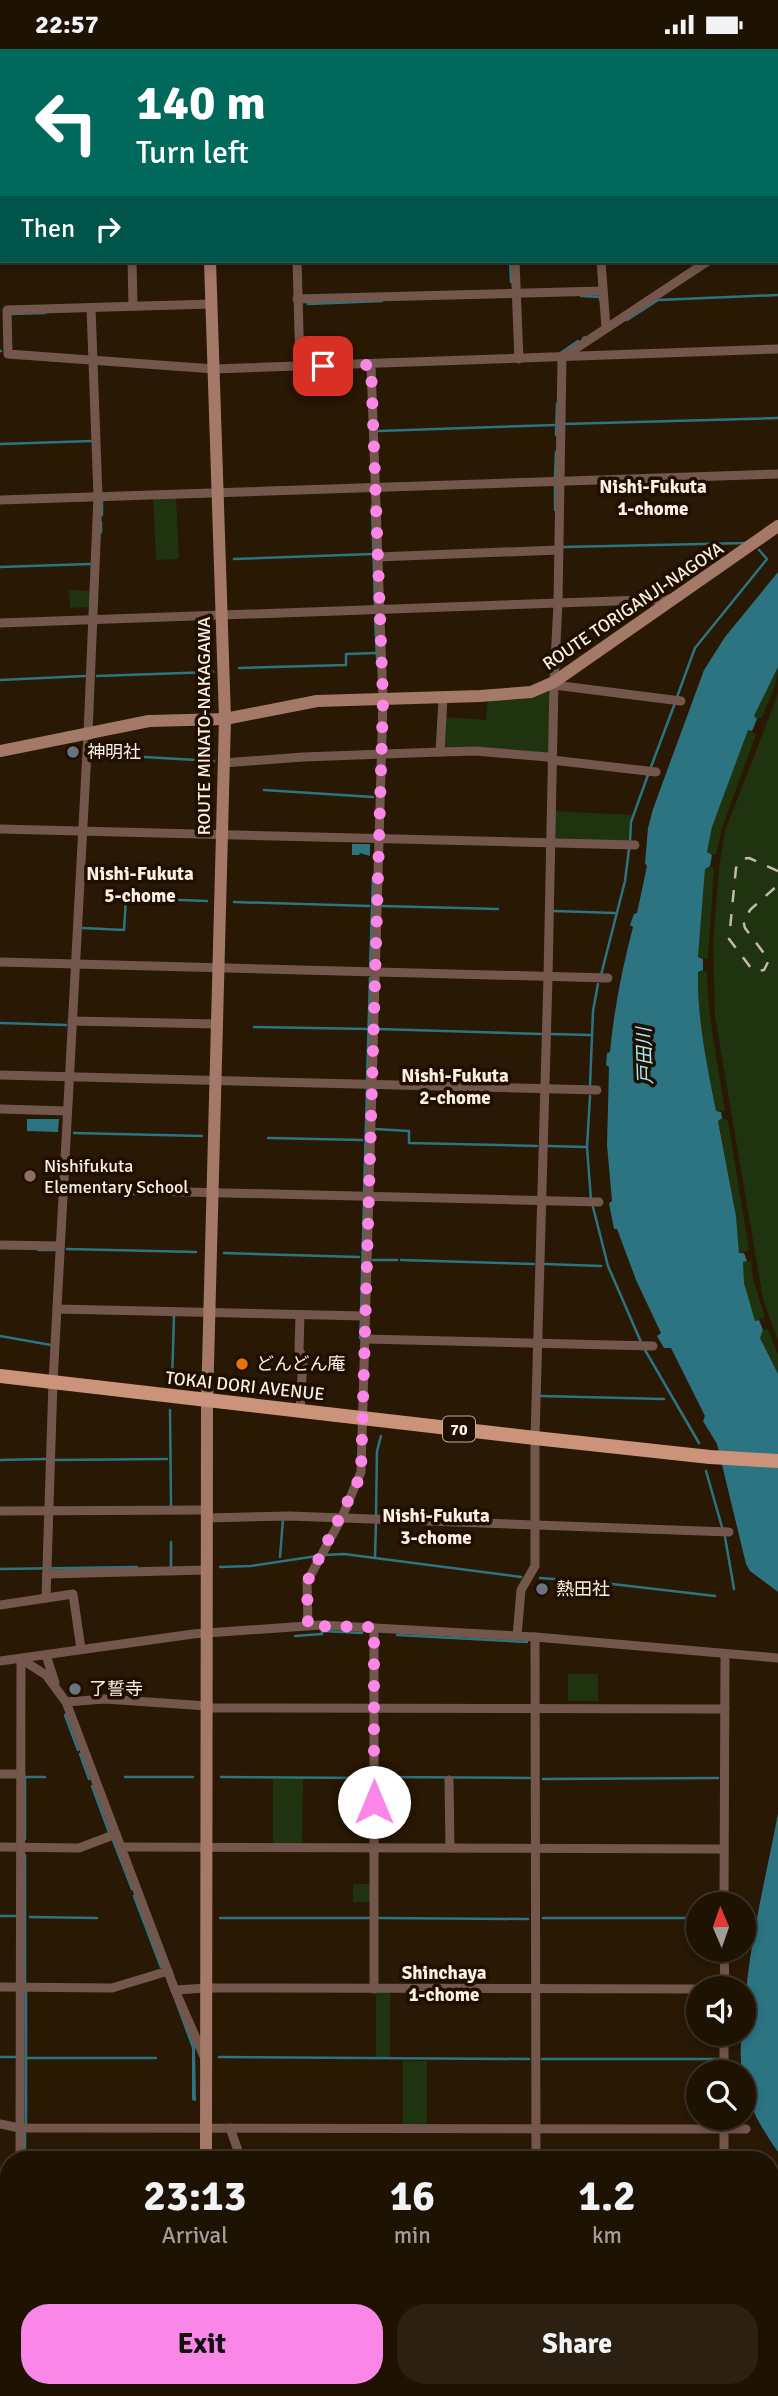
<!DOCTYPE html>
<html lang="en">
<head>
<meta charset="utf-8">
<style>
	:root { --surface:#1e1203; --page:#2b2012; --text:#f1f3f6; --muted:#a19e9a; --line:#3c3225; --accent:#fa87e7 }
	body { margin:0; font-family:Signika,"Noto Sans JP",sans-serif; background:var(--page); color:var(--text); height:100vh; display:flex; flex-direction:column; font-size:26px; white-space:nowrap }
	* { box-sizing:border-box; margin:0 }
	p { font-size:23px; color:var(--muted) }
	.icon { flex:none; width:38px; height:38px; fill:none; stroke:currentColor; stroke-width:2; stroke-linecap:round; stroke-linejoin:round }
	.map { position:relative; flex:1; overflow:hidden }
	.drawer { position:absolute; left:0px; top:2102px; width:779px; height:247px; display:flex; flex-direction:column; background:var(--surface); border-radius:28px 28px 0 0; box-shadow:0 4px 10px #0003,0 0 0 2px var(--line) }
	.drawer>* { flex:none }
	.top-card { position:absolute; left:0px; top:0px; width:779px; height:214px; box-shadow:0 4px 10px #0003,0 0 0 2px var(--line); background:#00695c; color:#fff; overflow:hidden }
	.needle { width:46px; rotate:358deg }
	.controls { position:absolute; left:686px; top:1843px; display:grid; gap:14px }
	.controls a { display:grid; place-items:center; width:70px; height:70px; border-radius:50%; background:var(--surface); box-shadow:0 4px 10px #0003,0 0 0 2px var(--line); font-size:35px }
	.pin { position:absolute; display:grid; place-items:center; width:60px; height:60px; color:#fff; margin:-30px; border-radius:14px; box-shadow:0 4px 10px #0006 }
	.me { position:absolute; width:77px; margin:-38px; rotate:0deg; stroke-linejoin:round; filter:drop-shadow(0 0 5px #0008) }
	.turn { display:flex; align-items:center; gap:24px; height:147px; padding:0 21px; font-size:32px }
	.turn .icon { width:91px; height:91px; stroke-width:2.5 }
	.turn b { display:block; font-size:49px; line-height:60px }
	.then { display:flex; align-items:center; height:66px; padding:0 21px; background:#0003; gap:14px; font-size:26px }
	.eta { display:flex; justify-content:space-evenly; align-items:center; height:119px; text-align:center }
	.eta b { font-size:42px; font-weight:800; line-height:49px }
	.action { display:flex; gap:14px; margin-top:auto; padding:14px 21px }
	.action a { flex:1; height:80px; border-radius:28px; background:var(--accent); color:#111; font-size:28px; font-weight:800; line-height:80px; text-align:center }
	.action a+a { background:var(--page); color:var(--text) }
	.status { display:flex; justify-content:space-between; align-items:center; height:49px; padding:0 35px; background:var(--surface); direction:ltr }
	.status svg { height:19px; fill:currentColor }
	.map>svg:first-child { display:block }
</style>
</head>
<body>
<div class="status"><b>22:57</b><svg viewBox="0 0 49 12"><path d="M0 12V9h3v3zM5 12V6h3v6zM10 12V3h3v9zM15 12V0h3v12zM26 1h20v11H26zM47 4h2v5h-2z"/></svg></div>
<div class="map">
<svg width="778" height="2347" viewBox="0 0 778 2347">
	<rect width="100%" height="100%" fill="#281804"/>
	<g fill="#1f330f">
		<path d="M176 448 179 510 156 511 153 449Z"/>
		<path d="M69 541 90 542 89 558 70 559Z"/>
		<path d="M778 618C778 637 768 651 762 669L757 670 754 667Z"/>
		<path d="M550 639 548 706 444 701V668L486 671 488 650Z"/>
		<path d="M778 645V1292L763 1250 715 968 713 894 719 819 725 782Z"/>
		<path d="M748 681 756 685 722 779 716 805 712 806 707 803 712 778Z"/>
		<path d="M554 762 631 766 628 793 556 791 554 789Z"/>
		<path d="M710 817 714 819 708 910 698 908 705 820Z"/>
		<path d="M703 921 707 923C708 970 718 1016 725 1062H716C707 1016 697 970 698 923Z"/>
		<path d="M722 1069 728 1072 749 1201 739 1204 736 1167 718 1071Z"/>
		<path d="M751 1212 753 1230 765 1268 755 1272 744 1236 743 1213Z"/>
		<path d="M768 1280 778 1305V1325L760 1289V1283Z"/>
		<rect x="568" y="1625" width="30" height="27"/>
		<path d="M273 1730H303L302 1795H273Z"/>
		<rect x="353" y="1835" width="17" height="18"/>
		<rect x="376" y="1943" width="14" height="65"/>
		<rect x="403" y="2012" width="24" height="63"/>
	</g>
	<g fill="#2c7482">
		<path d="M778 523V618L754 667 757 670 752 682 748 681 712 778 707 803 712 806 710 817 705 820 698 908 703 910V921L698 923C697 970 707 1016 716 1062L721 1063 722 1069 718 1072 736 1167 739 1204H744L747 1212 743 1213 744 1234 755 1272 759 1271 763 1281 760 1289 778 1325V1543L750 1522 746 1515 717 1395 703 1372 705 1367 671 1299H664L657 1287 661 1284 636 1231 617 1180H614L609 1154 612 1152 607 1096 609 1018 606 1016 607 1004 610 1003C614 960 622 920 633 878L630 876 634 865 637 864 647 817 645 814 648 779 653 760 704 621 725 588Z"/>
		<path d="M352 795H370V807L360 804 359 806H352Z"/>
		<path d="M27 1070H59L58 1083 27 1082Z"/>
		<path d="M778 1764V2103C751 2065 736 2031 742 1985L744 1984C744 1912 765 1835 778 1764Z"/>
		<path d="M165 1926H167L195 1998 196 2052 192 2051V1999Z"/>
	</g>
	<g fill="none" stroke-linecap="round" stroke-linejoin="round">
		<g stroke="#2c7482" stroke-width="2.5">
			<path d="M0 53H2"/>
			<path d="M777 64H778"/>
			<path d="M777 192 778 193"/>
			<path d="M0 203H2"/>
			<path d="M510 212 511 233"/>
			<path d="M581 247 600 248V251"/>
			<path d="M308 255 382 252"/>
			<path d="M11 265 45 264"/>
			<path d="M627 271 658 251 778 246"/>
			<path d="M583 289 585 288"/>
			<path d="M0 302H1"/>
			<path d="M559 305 578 292"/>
			<path d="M564 375 778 369"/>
			<path d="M378 382 556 376"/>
			<path d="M556 386 557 355"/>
			<path d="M0 395 92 392"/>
			<path d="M555 428 556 403"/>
			<path d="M372 457 375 556"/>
			<path d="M555 461V436"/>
			<path d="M102 466V452"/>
			<path d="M101 483V473"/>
			<path d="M563 498 748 494"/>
			<path d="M234 510 373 505"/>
			<path d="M0 518 90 515"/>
			<path d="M375 569 377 609"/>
			<path d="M239 619 346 616V605L377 604"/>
			<path d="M97 627 213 623"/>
			<path d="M0 631 85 627"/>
			<path d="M677 648 695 599 767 510 759 501"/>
			<path d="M90 706 138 708"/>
			<path d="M144 708 214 712"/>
			<path d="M651 718 675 654"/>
			<path d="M264 741 373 748"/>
			<path d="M630 792 631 773 648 726"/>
			<path d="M234 853 369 857"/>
			<path d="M381 857 498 860"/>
			<path d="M554 862 615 864"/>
			<path d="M83 879 124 881 126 849 207 852"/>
			<path d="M370 920 373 829"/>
			<path d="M601 926 625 832 629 800"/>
			<path d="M0 974 66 976"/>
			<path d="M254 978 369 980"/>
			<path d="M378 980 541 985"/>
			<path d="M550 985 590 986"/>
			<path d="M367 1032 370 929"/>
			<path d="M590 1037 593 962 598 935"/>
			<path d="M590 1047 587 1098 591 1151"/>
			<path d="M375 1080 409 1082V1094L537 1097"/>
			<path d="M74 1084 202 1087"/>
			<path d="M268 1089 362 1091"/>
			<path d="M548 1097 585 1098"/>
			<path d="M364 1144 367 1039"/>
			<path d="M593 1158 608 1217 641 1293"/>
			<path d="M67 1200 196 1203"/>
			<path d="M38 1201H55"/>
			<path d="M224 1204 359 1208"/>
			<path d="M373 1211H397"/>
			<path d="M401 1211 534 1215"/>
			<path d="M545 1215 601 1217"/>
			<path d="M361 1263 364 1152"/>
			<path d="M0 1287 51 1296"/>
			<path d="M360 1289 361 1271"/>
			<path d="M645 1301 699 1394"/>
			<path d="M172 1333 174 1266H172"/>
			<path d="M541 1347 664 1350"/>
			<path d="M170 1361 171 1457"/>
			<path d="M0 1411 46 1410"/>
			<path d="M54 1411 167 1410"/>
			<path d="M706 1422 722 1478"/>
			<path d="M376 1466 377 1402 381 1387"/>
			<path d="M725 1488 734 1540"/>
			<path d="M171 1493V1518"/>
			<path d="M324 1506 344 1505 375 1509 521 1528"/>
			<path d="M280 1508 283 1470"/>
			<path d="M375 1508 376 1473"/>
			<path d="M220 1518 251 1517 317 1507"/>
			<path d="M0 1520 137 1518"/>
			<path d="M540 1529 595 1533 715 1547"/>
			<path d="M397 1586 527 1593"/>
			<path d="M295 1587 322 1585V1582L362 1584"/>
			<path d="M65 1666 78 1701"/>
			<path d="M80 1705 89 1730"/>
			<path d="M125 1728H193"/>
			<path d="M221 1728 370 1729"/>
			<path d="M378 1728 530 1729"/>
			<path d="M543 1730 718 1729"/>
			<path d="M92 1737 109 1783"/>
			<path d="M25 1790V1728H45"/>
			<path d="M113 1791 132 1840"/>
			<path d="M134 1847 161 1918"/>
			<path d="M0 1867H15"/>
			<path d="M30 1868 97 1869"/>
			<path d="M220 1869H370"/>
			<path d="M378 1869 528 1870"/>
			<path d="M543 1869H698"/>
			<path d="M25 1934V1806"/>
			<path d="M0 2008H16"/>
			<path d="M219 2008 529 2010"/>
			<path d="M28 2009H156"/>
			<path d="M542 2010H720"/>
			<path d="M26 2075V1942"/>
			<path d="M25 2082V2110"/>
			<path d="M0 2148H9"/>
			<path d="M770 2151H778"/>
			<path d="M0 2290H9"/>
			<path d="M770 2291H778"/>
		</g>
		<g stroke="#73574c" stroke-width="9">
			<path d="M124 0V2"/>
			<path d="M290 0V2"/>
			<path d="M493 0V2"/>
			<path d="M555 0V2"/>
			<path d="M657 0V2"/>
			<path d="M752 0 753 2"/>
			<path d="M409 2 410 0"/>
			<path d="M777 16 778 15"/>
			<path d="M0 47H2"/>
			<path d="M777 114 778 115"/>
			<path d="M0 131H2"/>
			<path d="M777 167 778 166"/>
			<path d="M777 183 778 184"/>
			<path d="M132 212 133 257"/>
			<path d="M297 212 300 317"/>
			<path d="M515 212 519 310"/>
			<path d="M601 212 606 279"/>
			<path d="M297 250 603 242"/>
			<path d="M211 255 7 261 8 305 214 320 778 300"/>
			<path d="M563 308 708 212"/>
			<path d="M0 451 778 425"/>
			<path d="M377 508 558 501"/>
			<path d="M0 574 672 550"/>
			<path d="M554 636 681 652"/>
			<path d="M440 703 443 649"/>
			<path d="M224 714 303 708 440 703 475 702 548 708 552 711 656 723"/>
			<path d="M0 780 635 796"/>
			<path d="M0 913 608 929"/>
			<path d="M72 972 217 975"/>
			<path d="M0 1026 597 1041"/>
			<path d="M0 1060 67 1062"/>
			<path d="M64 1140 599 1153"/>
			<path d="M0 1196 60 1197"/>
			<path d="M57 1260 365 1267"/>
			<path d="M365 1290 653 1297"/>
			<path d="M300 1362 303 1309 299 1301 300 1266"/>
			<path d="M0 1462 207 1461"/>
			<path d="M207 1469 289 1467 729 1483"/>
			<path d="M47 1525 207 1521"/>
			<path d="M46 1549 53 1333 88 684 98 447 91 259"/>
			<path d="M0 1556 73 1545 81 1600"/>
			<path d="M308 1577 307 1533 342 1468 361 1423 383 651 371 316"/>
			<path d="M517 1587 521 1541 535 1517V1389L548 928 554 633 558 554 562 309"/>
			<path d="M535 1588 536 2110"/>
			<path d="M46 1606 55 1634"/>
			<path d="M21 1610 46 1626 66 1653 175 1941 205 2010"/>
			<path d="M0 1612 193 1585 321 1576 535 1588 778 1609"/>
			<path d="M66 1653 105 1650 207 1657"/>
			<path d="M207 1659 725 1660"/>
			<path d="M0 1725H21"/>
			<path d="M449 1731 450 1799"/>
			<path d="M0 1798 79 1799 116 1785"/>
			<path d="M121 1798 724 1800"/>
			<path d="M724 1855 725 1606"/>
			<path d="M724 1900 725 1939"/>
			<path d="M0 1938 112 1939 168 1922"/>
			<path d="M374 1940V1579"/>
			<path d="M175 1941 207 1939 698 1940"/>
			<path d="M724 2023V1984"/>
			<path d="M0 2075 20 2079 746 2080"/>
			<path d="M230 2079 241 2110"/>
			<path d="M20 2110 21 1610"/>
			<path d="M724 2110V2068"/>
			<path d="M0 2218 9 2219"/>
			<path d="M770 2221H778"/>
			<path d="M329 2340 332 2347"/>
			<path d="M724 2340V2347"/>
			<path d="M19 2347V2340"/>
			<path d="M536 2347V2340"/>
		</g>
		<g stroke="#a57967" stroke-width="12">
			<path d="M203 0V2"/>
			<path d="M0 702 149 672 225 670 317 652 480 647 531 643 554 633 778 477"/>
			<path d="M206 2110 207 1353 225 670 210 212"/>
			<path d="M206 2347V2340"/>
		</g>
		<path stroke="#cc937b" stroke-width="14" d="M0 1327 535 1389 710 1408 778 1412"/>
		<path stroke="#c5b8a9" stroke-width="2.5" stroke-dasharray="12 12" stroke-linecap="butt" d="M778 822 749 809 742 810 736 819 729 890 751 919 756 922 764 921 769 911 745 879 743 871 751 860 778 836"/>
	</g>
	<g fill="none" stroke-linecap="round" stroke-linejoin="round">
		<path stroke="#fa87e7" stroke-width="12" stroke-dasharray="0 21.6" d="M323 317 371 316 383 651 361 1423 360 1428 307 1533 308 1577 374 1578V1753"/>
	</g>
	<g fill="#6b7280" stroke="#1f0f00" stroke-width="2.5">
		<circle cx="73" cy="703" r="7"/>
		<circle cx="542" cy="1540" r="7"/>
		<circle cx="75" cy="1640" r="7"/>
	</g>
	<circle fill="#8d6e63" stroke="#1f0f00" stroke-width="2.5" cx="30" cy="1127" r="7"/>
	<circle fill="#e8710a" stroke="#1f0f00" stroke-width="2.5" cx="242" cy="1315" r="7"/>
	<g text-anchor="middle" stroke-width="7" stroke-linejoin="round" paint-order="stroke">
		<rect fill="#1f0f00" stroke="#b9ac9f" stroke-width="2" x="443" y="1367.5" width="32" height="25" rx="5"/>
		<g font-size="16" font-weight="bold" fill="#fbf0e3">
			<text x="459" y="1386">70</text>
		</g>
		<g font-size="18" fill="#fbf0e3" stroke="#1f0f00">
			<text transform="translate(633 557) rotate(-34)" y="6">ROUTE TORIGANJI-NAGOYA</text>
			<text transform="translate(204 677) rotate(-90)" y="6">ROUTE MINATO-NAKAGAWA</text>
			<text transform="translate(245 1337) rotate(6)" y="6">TOKAI DORI AVENUE</text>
		</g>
		<g font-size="18" fill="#fbf0e3" stroke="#1f0f00" text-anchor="start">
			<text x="87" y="709">神明社</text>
			<text x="44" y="1123">Nishifukuta<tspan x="44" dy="21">Elementary School</tspan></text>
			<text x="256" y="1321">どんどん庵</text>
			<text x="556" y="1546">熱田社</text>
			<text x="89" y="1646">了誓寺</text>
		</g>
		<g font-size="19" font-weight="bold" fill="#fbf0e3" stroke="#1f0f00">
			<text x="653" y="444">Nishi-Fukuta<tspan x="653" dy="22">1-chome</tspan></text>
			<text x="140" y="831">Nishi-Fukuta<tspan x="140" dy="22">5-chome</tspan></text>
			<text x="455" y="1033">Nishi-Fukuta<tspan x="455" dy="22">2-chome</tspan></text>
			<text x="436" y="1473">Nishi-Fukuta<tspan x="436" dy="22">3-chome</tspan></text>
			<text x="444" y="1930">Shinchaya<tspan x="444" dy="22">1-chome</tspan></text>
		</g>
		<g font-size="19" font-style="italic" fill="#a7edfc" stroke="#1f0f00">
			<text transform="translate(644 1007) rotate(-92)" y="7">戸田川</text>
		</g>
	</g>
</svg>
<div class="controls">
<a><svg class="needle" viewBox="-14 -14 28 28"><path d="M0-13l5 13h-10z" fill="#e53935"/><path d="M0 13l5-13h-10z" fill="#a19e9a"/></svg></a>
<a><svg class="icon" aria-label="sound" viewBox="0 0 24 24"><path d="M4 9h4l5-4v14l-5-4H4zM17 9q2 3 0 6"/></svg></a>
<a><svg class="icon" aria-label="search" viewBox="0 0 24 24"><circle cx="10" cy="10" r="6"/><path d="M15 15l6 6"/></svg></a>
</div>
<div class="pin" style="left:323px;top:317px;background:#d93025"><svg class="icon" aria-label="arrive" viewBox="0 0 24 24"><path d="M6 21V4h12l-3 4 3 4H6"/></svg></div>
<svg class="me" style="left:374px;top:1753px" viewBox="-20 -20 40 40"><circle r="19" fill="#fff"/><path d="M0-13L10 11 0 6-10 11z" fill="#fa87e7"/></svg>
<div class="top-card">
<div class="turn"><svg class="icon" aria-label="left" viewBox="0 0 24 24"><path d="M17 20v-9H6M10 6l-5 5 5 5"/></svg><div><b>140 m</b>Turn left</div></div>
<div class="then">Then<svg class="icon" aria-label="right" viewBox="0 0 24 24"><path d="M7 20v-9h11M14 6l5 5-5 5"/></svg></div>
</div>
<section class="drawer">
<div class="eta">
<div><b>23:13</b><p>Arrival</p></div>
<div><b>16</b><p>min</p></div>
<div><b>1.2</b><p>km</p></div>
</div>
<div class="action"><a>Exit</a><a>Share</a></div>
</section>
</div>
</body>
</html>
